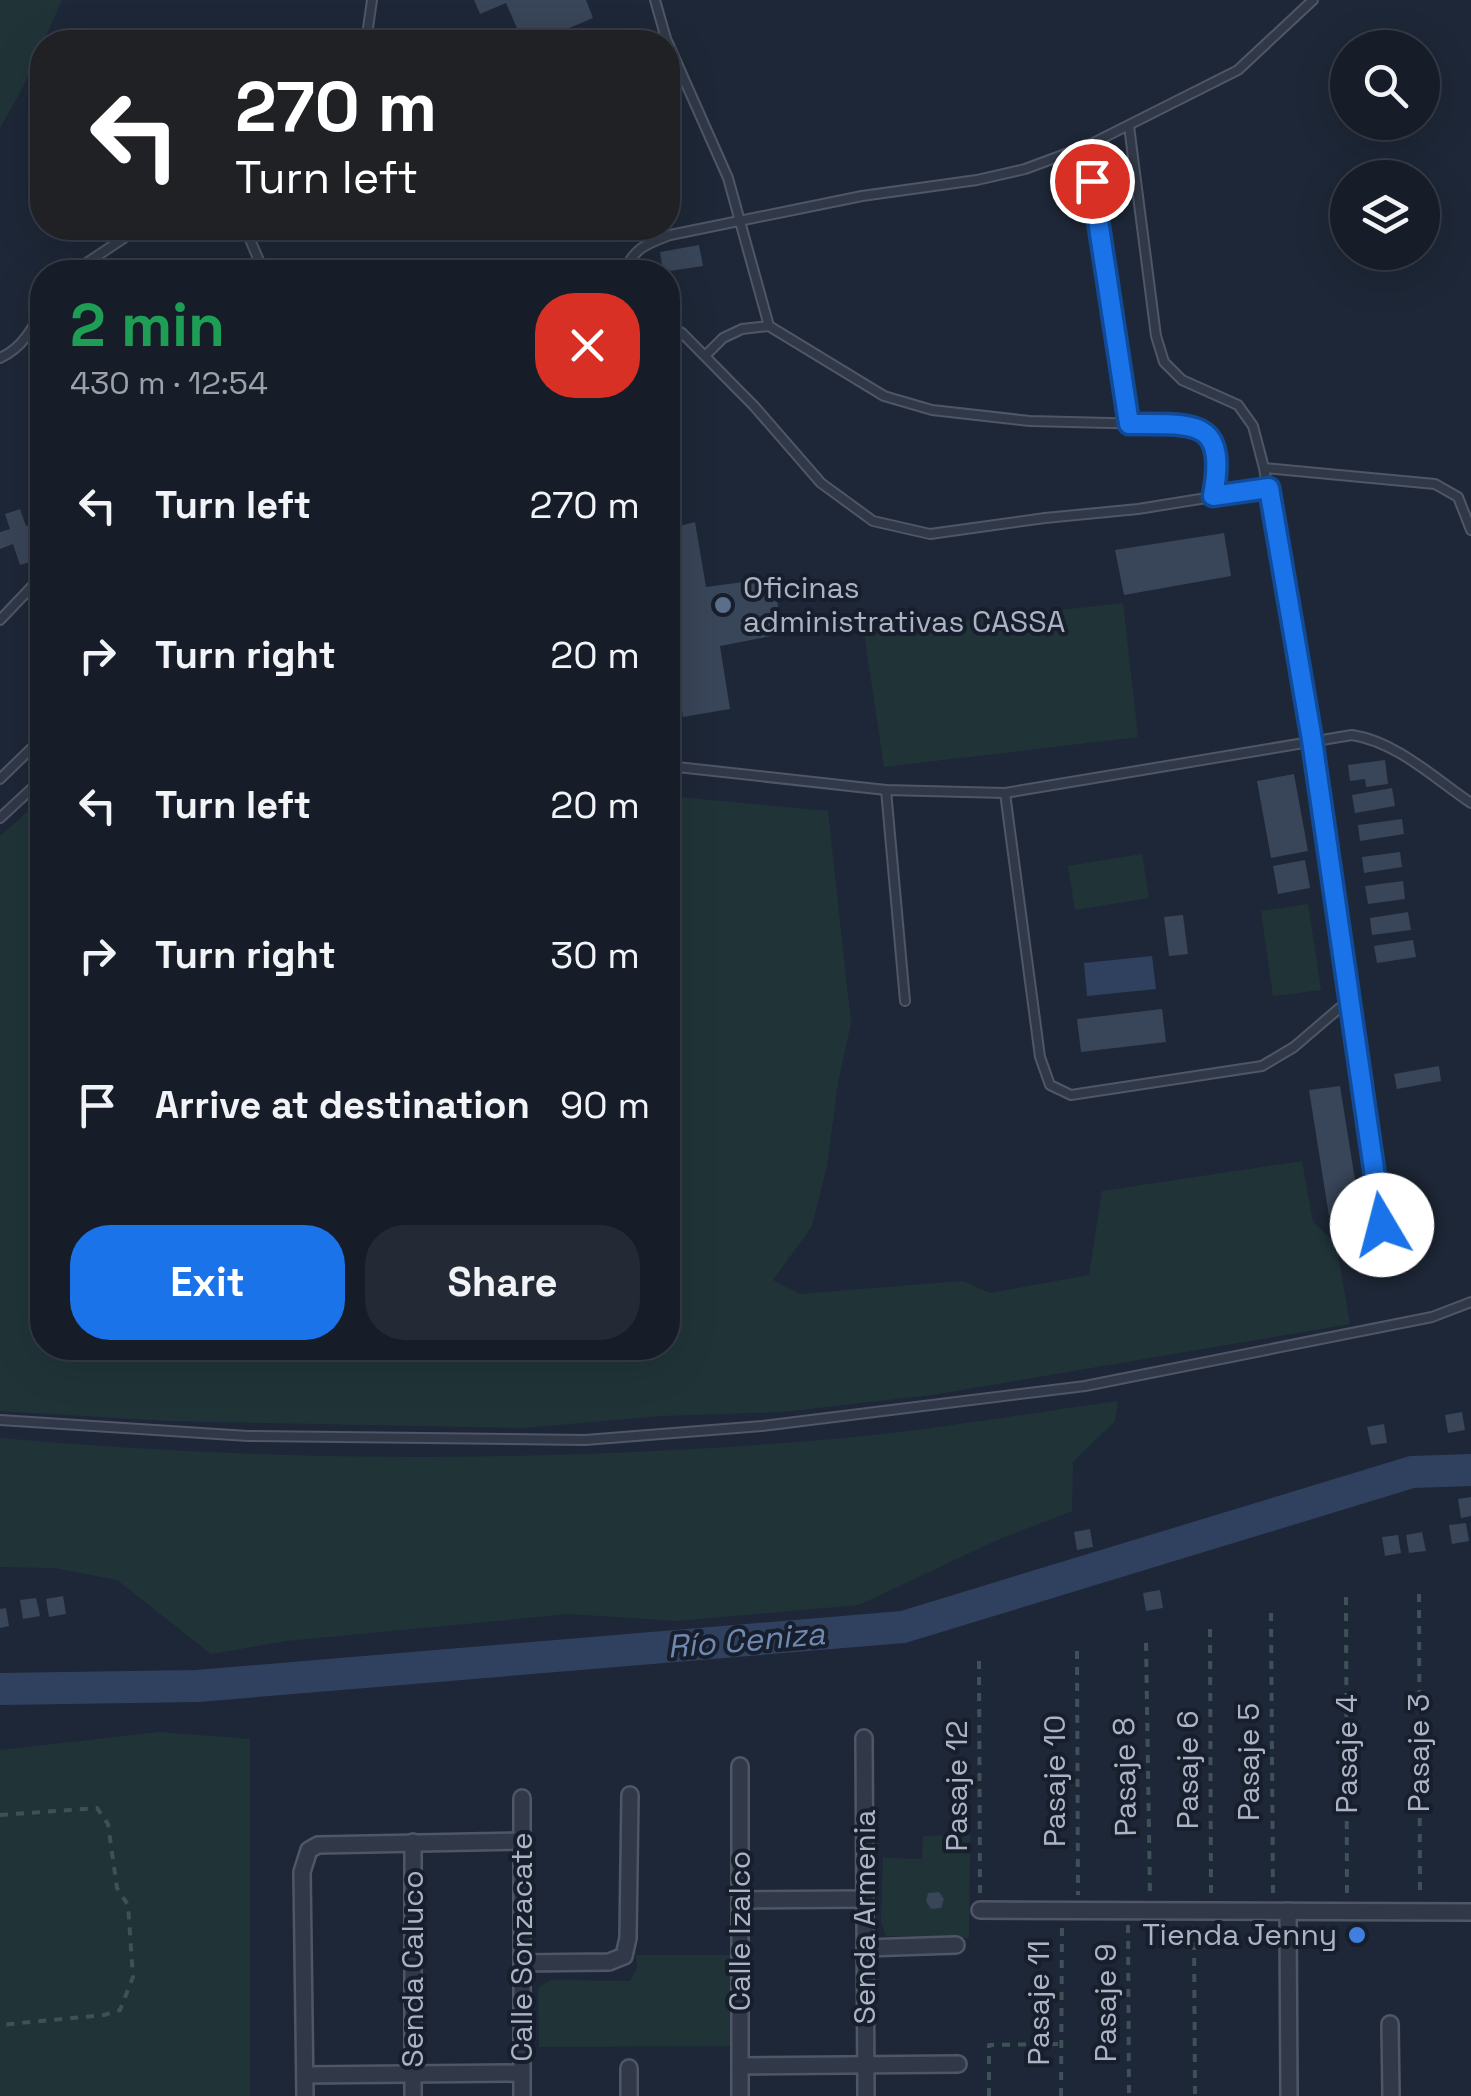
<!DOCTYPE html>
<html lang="en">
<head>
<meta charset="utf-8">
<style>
	:root { --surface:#161d29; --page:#232a35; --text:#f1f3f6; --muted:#9ea2a8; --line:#353b46; --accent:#1a73e8 }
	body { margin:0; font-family:"Space Grotesk",sans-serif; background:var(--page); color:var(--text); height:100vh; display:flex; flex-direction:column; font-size:38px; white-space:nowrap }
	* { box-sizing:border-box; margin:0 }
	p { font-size:32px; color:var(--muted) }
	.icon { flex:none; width:55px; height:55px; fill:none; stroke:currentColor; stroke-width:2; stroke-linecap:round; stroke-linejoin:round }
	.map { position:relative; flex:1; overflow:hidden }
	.sheet { position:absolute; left:30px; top:260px; width:650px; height:1100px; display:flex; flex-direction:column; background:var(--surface); border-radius:40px; box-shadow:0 10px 40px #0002,0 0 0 2px var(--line) }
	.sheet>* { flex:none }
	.banner { position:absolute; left:30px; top:30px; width:650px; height:210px; border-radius:40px; box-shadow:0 10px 40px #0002,0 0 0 2px var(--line); background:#202124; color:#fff; overflow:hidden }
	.controls { position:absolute; left:1330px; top:30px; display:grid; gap:20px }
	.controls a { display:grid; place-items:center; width:110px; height:110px; border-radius:50%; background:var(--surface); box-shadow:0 10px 40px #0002,0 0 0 2px var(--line); font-size:50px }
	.pin { position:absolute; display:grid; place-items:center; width:85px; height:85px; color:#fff; margin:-42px; border:5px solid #fff; border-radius:50%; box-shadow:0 2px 10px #0007 }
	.me { position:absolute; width:110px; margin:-55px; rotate:352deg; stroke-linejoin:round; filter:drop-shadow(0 0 8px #0008) }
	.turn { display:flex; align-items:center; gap:35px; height:210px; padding:0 40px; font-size:45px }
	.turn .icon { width:130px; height:130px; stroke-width:2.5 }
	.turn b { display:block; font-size:70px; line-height:85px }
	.round { display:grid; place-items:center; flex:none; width:105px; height:105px; border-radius:40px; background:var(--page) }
	.overview { display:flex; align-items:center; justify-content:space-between; height:170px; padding:0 40px }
	h1 { font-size:60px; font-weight:800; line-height:75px; color:#1e9e55 }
	.action { display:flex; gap:20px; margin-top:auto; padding:20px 40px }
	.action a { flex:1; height:115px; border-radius:40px; background:var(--accent); color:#fff; font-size:40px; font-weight:800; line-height:115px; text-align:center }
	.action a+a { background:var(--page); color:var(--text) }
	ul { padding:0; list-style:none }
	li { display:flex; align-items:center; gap:30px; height:150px; padding:0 40px }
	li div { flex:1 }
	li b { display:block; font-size:38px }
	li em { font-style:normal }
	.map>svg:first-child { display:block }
</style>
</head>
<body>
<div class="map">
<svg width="1471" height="2096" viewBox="0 0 1471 2096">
	<rect width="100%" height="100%" fill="#1e2737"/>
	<g fill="#203438">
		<path d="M0 0H62L22 89 0 128Z"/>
		<path d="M1123 603 1138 737 884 767 864 632Z"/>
		<path d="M668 796 828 811 851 1023 838 1083 827 1166 812 1226 773 1280 799 1294 962 1281 990 1293 1089 1275 1102 1191 1302 1161 1313 1222 1336 1243 1350 1324 932 1395 782 1412 662 1416 523 1428 167 1421 0 1411V836L42 799V1348H668Z"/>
		<path d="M1142 854 1149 898 1075 910 1068 866Z"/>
		<path d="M1308 904 1321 990 1273 996 1261 911Z"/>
		<path d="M1118 1401 1115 1421 1073 1462 1072 1511 995 1541 859 1605 677 1621 569 1614 286 1641 211 1654 117 1580 54 1568 0 1567V1438C277 1463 555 1463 833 1439 928 1431 1023 1414 1118 1401Z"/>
		<path d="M159 1732 250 1739V2096H0V1750Z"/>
		<path d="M970 1835 969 1938 886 1936 881 1921 883 1858 922 1859 923 1836Z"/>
		<path d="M636 1955H734V2046L539 2047 538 1988 550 1980 630 1981 637 1969Z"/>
	</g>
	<path fill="#304160" d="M1152 956 1156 989 1087 996 1084 963Z"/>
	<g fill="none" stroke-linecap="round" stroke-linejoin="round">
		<path stroke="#304160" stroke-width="32" d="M0 1689 197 1686 903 1627 1412 1472 1471 1470"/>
	</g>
	<g fill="#394558">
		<path d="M474 0H586L593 18 536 42H523L506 3 480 14Z"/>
		<path d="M699 245 703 266 663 272 660 252Z"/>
		<path d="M20 509 26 526 37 523 42 548 35 550 38 560 20 565 13 544 0 549V532L10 529 5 514Z"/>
		<path d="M695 522 706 587 774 578 782 634 720 646 730 709 683 717 668 622V529Z"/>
		<path d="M1224 533 1231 576 1124 595 1115 550Z"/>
		<path d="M1385 760 1388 784 1366 787 1365 779 1350 781 1348 765Z"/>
		<path d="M1294 774 1308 851 1271 858 1257 781Z"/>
		<path d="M1392 788 1395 806 1355 813 1352 795Z"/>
		<path d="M1402 819 1404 834 1360 841 1358 825Z"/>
		<path d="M1400 852 1402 867 1364 873 1362 857Z"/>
		<path d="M1305 860 1310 888 1278 894 1273 866Z"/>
		<path d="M1403 881 1405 899 1368 904 1365 886Z"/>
		<path d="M1408 912 1411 930 1372 935 1370 918Z"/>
		<path d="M1183 915 1188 954 1169 956 1164 917Z"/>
		<path d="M1413 940 1416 957 1377 963 1374 946Z"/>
		<path d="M1162 1009 1166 1042 1081 1052 1077 1019Z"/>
		<path d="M1439 1066 1441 1081 1397 1089 1394 1074Z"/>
		<path d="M1340 1086 1360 1211 1329 1216 1309 1090Z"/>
		<path d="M1462 1412 1465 1430 1448 1433 1445 1415Z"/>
		<path d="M1384 1424 1387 1443 1371 1445 1367 1427Z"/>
		<path d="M1471 1497V1516L1461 1518 1458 1499Z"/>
		<path d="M1466 1523 1469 1541 1452 1544 1449 1525Z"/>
		<path d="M1090 1529 1093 1547 1077 1550 1074 1532Z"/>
		<path d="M1422 1532 1426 1551 1409 1553 1406 1535Z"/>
		<path d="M1398 1535 1401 1553 1385 1556 1382 1537Z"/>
		<path d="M1160 1590 1163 1608 1146 1611 1143 1593Z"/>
		<path d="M63 1596 66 1614 49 1617 46 1599Z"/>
		<path d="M36 1598 40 1616 23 1619 20 1600Z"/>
		<path d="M6 1608 9 1626 0 1628V1609Z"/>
		<path d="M939 1892 944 1899 941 1908 931 1909 926 1901 928 1893Z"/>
		<path d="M1351 1929H1363V1942L1351 1941Z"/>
	</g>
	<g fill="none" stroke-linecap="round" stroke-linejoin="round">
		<defs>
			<g id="service">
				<path d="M655 0 667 42"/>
				<path d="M366 42 372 0"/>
				<path d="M668 43 728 178 769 326"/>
				<path d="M1129 126 1156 336 1164 362 1182 380 1238 405 1253 426 1264 468"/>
				<path d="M1087 146 1129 424"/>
				<path d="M245 228 264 272"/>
				<path d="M73 272 139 228"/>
				<path d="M624 272C634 248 646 244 670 235L862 196 977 180 1025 169 1087 146 1238 70 1313 0"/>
				<path d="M668 325 682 333 754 406 821 483 873 521 930 534 1045 518 1138 509 1269 488"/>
				<path d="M705 356 723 338 742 329 769 326 884 396 932 410 1030 421 1189 425C1224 441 1219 463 1213 497"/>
				<path d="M0 358C22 348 33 329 42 308"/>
				<path d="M0 620 42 576"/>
				<path d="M668 766 886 790 1005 793 1352 735C1397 742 1434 778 1471 803"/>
				<path d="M0 779 42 738"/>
				<path d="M886 790 905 1001"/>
				<path d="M1005 793 1040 1057 1050 1085 1071 1095 1262 1066 1294 1047 1350 999"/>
				<path d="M0 818 42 779"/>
				<path d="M1382 1225 1311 740 1264 468 1435 484 1458 497 1471 530"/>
				<path d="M0 1420 248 1436 585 1440 762 1426 1085 1386 1432 1317 1471 1302"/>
			</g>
			<g id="minor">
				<path d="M864 1738 866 2096"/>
				<path d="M740 1766V2096"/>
				<path d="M413 1842V2096"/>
				<path d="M740 1900 865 1899"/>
				<path d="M980 1910 1471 1912"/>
				<path d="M1288 1911 1289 2096"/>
				<path d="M865 1948 956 1945"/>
				<path d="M522 1963 609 1962 624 1956 628 1938 630 1795"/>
				<path d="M1390 2024 1391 2096"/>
				<path d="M740 2066 958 2064"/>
				<path d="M305 2075 522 2073"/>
				<path d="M305 2096 302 1872 309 1850 318 1845 522 1841"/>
				<path d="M522 2096V1798"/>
				<path d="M629 2096V2068"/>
			</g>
		</defs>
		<use href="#service" stroke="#4f5666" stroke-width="12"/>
		<use href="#minor" stroke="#4f5666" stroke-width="20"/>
		<g stroke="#3d5156" stroke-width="4" stroke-dasharray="8 8" stroke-linecap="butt">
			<path d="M1419 1594 1420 1897"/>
			<path d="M1346 1597 1347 1897"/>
			<path d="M1271 1613 1273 1896"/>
			<path d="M1210 1629 1211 1896"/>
			<path d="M1146 1643 1150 1896"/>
			<path d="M1077 1651 1078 1895"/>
			<path d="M979 1661 980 1895"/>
			<path d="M0 1815 97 1808 108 1824 117 1888 128 1905 133 1977 120 2010 104 2015 0 2025"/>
			<path d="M1128 1925 1129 2096"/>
			<path d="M1194 1926 1195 2096"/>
			<path d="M989 2096V2045L1062 2044"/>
			<path d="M1061 2096 1062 1925"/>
		</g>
		<use href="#service" stroke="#313948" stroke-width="8"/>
		<use href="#minor" stroke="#313948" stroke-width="15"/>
	</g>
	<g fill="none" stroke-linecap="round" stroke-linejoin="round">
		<defs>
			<path id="route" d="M1092 181 1129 424C1193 425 1228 416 1213 496L1269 488 1312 740 1382 1225"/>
		</defs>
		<use href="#route" stroke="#114b97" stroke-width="25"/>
		<use href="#route" stroke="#1a73e8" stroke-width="18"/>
	</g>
	<circle fill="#5c6f8a" stroke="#171e2c" stroke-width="4" cx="723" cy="605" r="10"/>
	<circle fill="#3f7fe0" stroke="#171e2c" stroke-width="4" cx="1357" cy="1935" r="10"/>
	<g text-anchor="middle" stroke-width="8" stroke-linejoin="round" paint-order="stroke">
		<g font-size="30" fill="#abb3c5" stroke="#171e2c" text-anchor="start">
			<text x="743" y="598">Oficinas<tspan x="743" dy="34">administrativas CASSA</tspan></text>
			<text x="1337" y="1945" text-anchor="end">Tienda Jenny</text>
		</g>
		<g font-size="30" fill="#abb3c5" stroke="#171e2c">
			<text transform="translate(1419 1753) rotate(-90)" y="10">Pasaje 3</text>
			<text transform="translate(1347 1754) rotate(-90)" y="10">Pasaje 4</text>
			<text transform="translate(1249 1762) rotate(-90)" y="10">Pasaje 5</text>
			<text transform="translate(1188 1770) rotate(-90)" y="10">Pasaje 6</text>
			<text transform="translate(1125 1777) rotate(-91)" y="10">Pasaje 8</text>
			<text transform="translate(1055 1781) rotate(-90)" y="10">Pasaje 10</text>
			<text transform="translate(957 1786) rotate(-90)" y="10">Pasaje 12</text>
			<text transform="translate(865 1917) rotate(-90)" y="10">Senda Armenia</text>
			<text transform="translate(740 1931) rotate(-90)" y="10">Calle Izalco</text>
			<text transform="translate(522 1947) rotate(-90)" y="10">Calle Sonzacate</text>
			<text transform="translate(413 1969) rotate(-90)" y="10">Senda Caluco</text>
			<text transform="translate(1039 2003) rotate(-90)" y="10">Pasaje 11</text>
			<text transform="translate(1106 2003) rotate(-90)" y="10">Pasaje 9</text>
		</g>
		<g font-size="32" font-style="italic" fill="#7188b0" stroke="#171e2c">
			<text transform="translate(746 1640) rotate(-5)" y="11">Río Ceniza</text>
		</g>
	</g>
</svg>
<div class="controls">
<a><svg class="icon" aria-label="search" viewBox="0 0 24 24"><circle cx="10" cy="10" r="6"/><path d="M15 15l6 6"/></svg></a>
<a><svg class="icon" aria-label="layers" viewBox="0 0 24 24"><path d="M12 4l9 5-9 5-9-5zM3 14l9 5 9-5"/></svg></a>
</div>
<div class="pin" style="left:1092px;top:181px;background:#d93025"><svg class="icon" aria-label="arrive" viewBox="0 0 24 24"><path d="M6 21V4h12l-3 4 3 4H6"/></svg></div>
<svg class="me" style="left:1382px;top:1225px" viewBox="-20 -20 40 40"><circle r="19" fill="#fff"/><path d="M0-13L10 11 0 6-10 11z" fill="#1a73e8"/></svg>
<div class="banner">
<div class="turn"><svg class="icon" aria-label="left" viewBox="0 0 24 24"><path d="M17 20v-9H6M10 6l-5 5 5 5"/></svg><div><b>270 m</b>Turn left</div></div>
</div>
<section class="sheet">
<div class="overview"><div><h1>2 min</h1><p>430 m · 12:54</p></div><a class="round" style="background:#d93025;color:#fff"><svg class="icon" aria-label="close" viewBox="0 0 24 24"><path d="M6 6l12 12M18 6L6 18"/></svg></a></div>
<ul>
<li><svg class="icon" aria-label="left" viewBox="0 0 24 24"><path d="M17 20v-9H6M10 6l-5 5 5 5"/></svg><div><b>Turn left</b></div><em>270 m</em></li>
<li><svg class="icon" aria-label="right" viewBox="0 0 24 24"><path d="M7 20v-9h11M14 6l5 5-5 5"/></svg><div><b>Turn right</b></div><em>20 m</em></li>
<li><svg class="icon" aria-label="left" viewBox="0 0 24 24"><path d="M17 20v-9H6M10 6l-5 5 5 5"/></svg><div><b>Turn left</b></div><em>20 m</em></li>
<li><svg class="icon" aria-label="right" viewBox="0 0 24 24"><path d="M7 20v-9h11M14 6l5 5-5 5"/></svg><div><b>Turn right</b></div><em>30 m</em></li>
<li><svg class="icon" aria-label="arrive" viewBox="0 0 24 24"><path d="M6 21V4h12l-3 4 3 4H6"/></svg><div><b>Arrive at destination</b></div><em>90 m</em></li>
</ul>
<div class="action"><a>Exit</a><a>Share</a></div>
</section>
</div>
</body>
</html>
